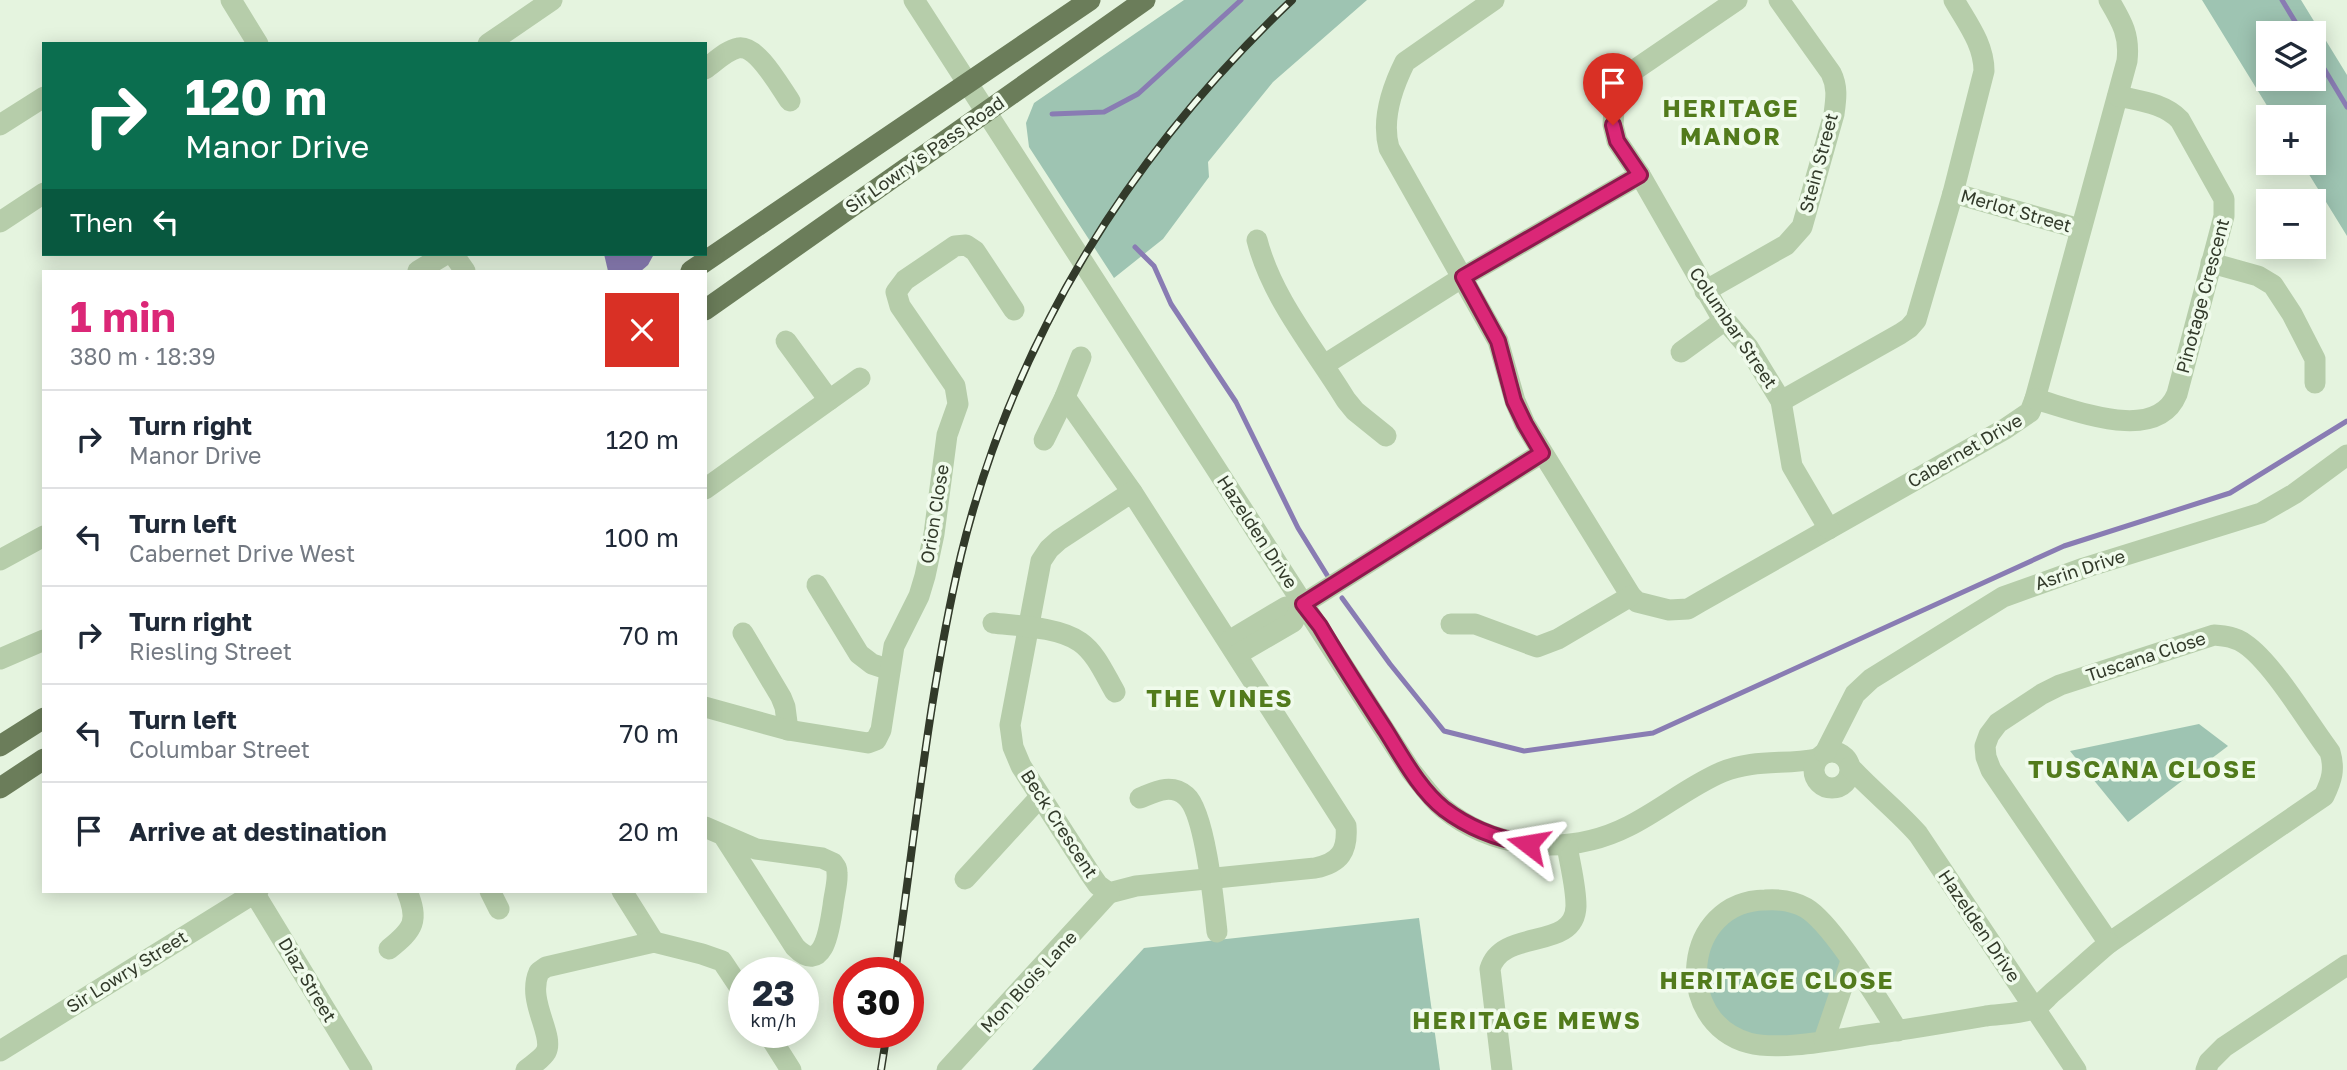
<!DOCTYPE html>
<html lang="en">
<head>
<meta charset="utf-8">
<style>
	:root { --surface:#fff; --page:#f2f2f3; --text:#1f2937; --muted:#747a83; --line:#e0e1e3; --accent:#db2777 }
	body { margin:0; font-family:"Golos Text",sans-serif; background:var(--page); color:var(--text); height:100vh; display:flex; flex-direction:column; font-size:26px; white-space:nowrap }
	* { box-sizing:border-box; margin:0 }
	p { font-size:23px; color:var(--muted) }
	.icon { flex:none; width:38px; height:38px; fill:none; stroke:currentColor; stroke-width:2; stroke-linecap:round; stroke-linejoin:round }
	.map { position:relative; flex:1; overflow:hidden }
	.side { position:absolute; left:42px; top:270px; width:665px; height:623px; display:flex; flex-direction:column; background:var(--surface); border-radius:0px; box-shadow:0 4px 18px #0003 }
	.side>* { flex:none }
	.guide { position:absolute; left:42px; top:42px; width:665px; height:214px; border-radius:0px; box-shadow:0 4px 18px #0003; background:#0b6e4f; color:#fff; overflow:hidden }
	.buttons { position:absolute; left:2256px; top:21px; display:grid; gap:14px }
	.buttons a { display:grid; place-items:center; width:70px; height:70px; border-radius:0px; background:var(--surface); box-shadow:0 4px 18px #0003; font-size:35px }
	.speed { position:absolute; left:728px; top:957px; display:flex; gap:14px; font-size:35px; font-weight:700; text-align:center }
	.speed>* { display:grid; place-content:center; width:91px; height:91px; border-radius:50%; background:var(--surface); box-shadow:0 4px 18px #0003; line-height:1 }
	.speed small { font-size:18px; font-weight:400 }
	.speed .limit { border:10px solid #d22; background:#fff; color:#111 }
	.pin { position:absolute; display:grid; place-items:center; width:60px; height:60px; color:#fff; margin:-72px -30px; border-radius:50% 50% 50% 0; rotate:-45deg; box-shadow:0 0 7px #0007 }
	.pin .icon { rotate:45deg }
	.me { position:absolute; width:77px; margin:-38px; rotate:284deg; stroke-linejoin:round; filter:drop-shadow(0 0 5px #0008) }
	.turn { display:flex; align-items:center; gap:24px; height:147px; padding:0 28px; font-size:32px }
	.turn .icon { width:91px; height:91px; stroke-width:2.5 }
	.turn b { display:block; font-size:49px; line-height:60px }
	.then { display:flex; align-items:center; height:66px; padding:0 28px; background:#0003; gap:14px; font-size:26px }
	.round { display:grid; place-items:center; flex:none; width:74px; height:74px; border-radius:0px; background:var(--page) }
	.headline { display:flex; align-items:center; justify-content:space-between; height:119px; padding:0 28px }
	h1 { font-size:42px; font-weight:700; line-height:52px; color:var(--accent) }
	ul { padding:0; list-style:none }
	li { display:flex; align-items:center; gap:21px; height:98px; padding:0 28px; border-top:2px solid var(--line) }
	li div { flex:1 }
	li b { display:block; font-size:26px }
	li em { font-style:normal }
	.map>svg:first-child { display:block }
</style>
</head>
<body>
<div class="map">
<svg width="2347" height="1070" viewBox="0 0 2347 1070">
	<rect width="100%" height="100%" fill="#e5f4df"/>
	<g fill="#9ec4b2" fill-rule="evenodd">
		<path d="M1184 0H1367L1273 82 1208 162 1209 177 1163 239 1114 278 1029 147 1026 123 1034 103Z"/>
		<path d="M2202 0H2301L2347 75V236L2302 163H2314V117H2274ZM2268 33H2314V79H2268Z"/>
		<path d="M2199 724 2228 746 2128 822 2070 751Z"/>
		<path d="M1791 896 1852 954 1824 1033 1756 1042 1724 1027 1702 996 1705 934 1718 910Z"/>
		<path d="M1419 918 1440 1070H1032L1144 948Z"/>
	</g>
	<path fill="#897cb3" d="M604 254H654L648 265 641 271H608Z"/>
	<g fill="none" stroke-linecap="round" stroke-linejoin="round">
		<g stroke="#897cb3" stroke-width="5">
			<path d="M2282 0 2302 33"/>
			<path d="M2314 52 2347 107"/>
			<path d="M1052 114 1104 112 1138 94 1241 0"/>
			<path d="M1135 247 1154 266 1171 304 1236 402 1298 528 1327 575"/>
			<path d="M1342 598 1390 664 1444 731 1524 751 1653 733 2064 546 2230 493 2347 421"/>
		</g>
		<g stroke="#b6cdaa" stroke-width="21">
			<path d="M231 0 258 44"/>
			<path d="M914 0 1411 771C1421 783 1431 798 1443 808 1495 851 1570 856 1629 826 1661 810 1689 786 1722 772 1754 759 1783 765 1817 759"/>
			<path d="M1494 0 1405 62C1392 88 1381 119 1389 148L1498 341 1515 401 1525 424 1631 596 1637 602 1669 610 1688 609 1700 602 2005 429 2030 412 2035 399 2127 61C2130 35 2122 22 2109 0"/>
			<path d="M1737 0 1633 71 1623 80 1614 109 1613 125 1617 141 1640 175 1719 313 1748 347 1781 401 1792 466 1829 529"/>
			<path d="M488 44 552 0"/>
			<path d="M705 69C715 62 727 50 738 48 757 44 780 87 790 101"/>
			<path d="M0 125 44 97"/>
			<path d="M1953 193 2080 229"/>
			<path d="M0 222 44 193"/>
			<path d="M1257 240C1272 299 1315 349 1346 400L1355 411 1386 436"/>
			<path d="M453 254 465 271"/>
			<path d="M2211 263 2258 276 2273 285 2292 314 2315 359V383"/>
			<path d="M418 271 446 254"/>
			<path d="M1705 291 1786 245 1802 227 1834 114C1836 99 1838 87 1831 73L1779 0"/>
			<path d="M786 341 829 400"/>
			<path d="M1681 352 1725 320"/>
			<path d="M1081 357 1065 397 1132 492"/>
			<path d="M1324 365 1463 277 1640 175"/>
			<path d="M2035 399C2073 409 2156 445 2177 394L2224 216V199L2180 120C2164 103 2139 101 2118 96"/>
			<path d="M1781 401 1900 334 1909 328 1916 320 1953 193 1984 71C1984 44 1967 23 1954 0"/>
			<path d="M1044 440 1065 397"/>
			<path d="M705 489 860 378"/>
			<path d="M1132 492 1346 826C1348 851 1340 863 1315 868L1136 886 1109 893 1098 885 1091 875 1021 766 1013 747 1010 725 1041 561 1049 549 1059 540Z"/>
			<path d="M0 560 44 536"/>
			<path d="M817 585 859 654 872 664 890 670"/>
			<path d="M993 623C1018 626 1059 627 1080 642 1096 653 1105 675 1115 692"/>
			<path d="M1451 624H1475L1537 647 1558 639 1631 596"/>
			<path d="M743 633 781 697 785 707 788 730"/>
			<path d="M2214 635C2226 636 2235 637 2245 644 2273 663 2308 723 2330 752 2335 769 2332 780 2324 796L2109 943 1991 770 1986 757 1985 746 1989 735 1998 723 2042 694 2060 685Z"/>
			<path d="M1229 641 1286 607 1303 604 1542 453"/>
			<path d="M1238 654 1293 622 1303 604"/>
			<path d="M0 659 44 640"/>
			<path d="M705 707 788 730 868 743 876 740 881 730 894 646 919 596 925 576 934 534 947 435 958 404 955 386 900 306 896 292 905 280 955 246 966 245 975 251 1014 310"/>
			<circle cx="1832" cy="770" r="18"/>
			<path d="M1825 753 1855 694 1871 679 2003 597 2084 568 2261 513 2294 494 2347 455"/>
			<path d="M1850 767C1872 791 1897 810 1918 834L2076 1070"/>
			<path d="M1140 798C1155 792 1171 783 1186 796 1205 812 1214 904 1217 932"/>
			<path d="M705 827 756 849 822 858 833 863C836 867 837 868 837 873 838 883 834 895 833 906 830 923 825 978 795 947L723 835"/>
			<path d="M965 879 1040 797"/>
			<path d="M253 891 362 1070"/>
			<path d="M490 891 499 909"/>
			<path d="M622 891 654 942"/>
			<path d="M389 949C414 929 419 921 407 891"/>
			<path d="M1898 1031C1879 1002 1833 924 1806 908 1794 901 1779 899 1765 900 1683 901 1671 1021 1749 1043 1783 1052 1846 1037 1881 1033 1916 1028 1951 1022 1986 1016 2001 1014 2019 1014 2033 1009 2040 1006 2047 997 2053 992 2072 976 2090 959 2109 943"/>
			<path d="M767 1032 791 1070"/>
			<path d="M1824 1040 1851 961"/>
			<path d="M0 1051 258 891"/>
			<path d="M526 1070C532 1065 542 1059 546 1052 555 1035 526 1001 539 972L546 967 654 942 702 954 722 961 744 994"/>
			<path d="M947 1070 1109 893"/>
			<path d="M1502 1070 1490 969C1502 927 1575 952 1576 906 1576 886 1570 865 1567 845"/>
			<path d="M2206 1070 2209 1062 2224 1047 2347 965"/>
		</g>
		<g stroke="#6b7d5a" stroke-width="21">
			<path d="M691 271 1090 0"/>
			<path d="M705 310 1145 0"/>
			<path d="M0 746 44 718"/>
			<path d="M0 788 44 759"/>
		</g>
		<defs>
			<g id="rail">
				<path d="M895 973C915 835 929 691 961 555 1014 338 1131 153 1292 0"/>
				<path d="M881 1070 887 1032"/>
			</g>
		</defs>
		<use href="#rail" stroke="#323a2a" stroke-width="8"/>
		<use href="#rail" stroke="#f0fbec" stroke-width="5" stroke-dasharray="16" stroke-linecap="butt"/>
	</g>
	<g fill="none" stroke-linecap="round" stroke-linejoin="round">
		<defs>
			<path id="route" d="M1528 844C1498 839 1469 828 1444 809 1419 789 1403 758 1386 731 1364 697 1341 662 1320 626L1303 604 1542 453 1525 424 1514 401 1498 341 1463 277 1640 175 1617 141 1613 125"/>
		</defs>
		<use href="#route" stroke="#8e194d" stroke-width="18"/>
		<use href="#route" stroke="#db2777" stroke-width="12"/>
	</g>
	<g text-anchor="middle" stroke-width="7" stroke-linejoin="round" paint-order="stroke">
		<g font-size="18" fill="#323a2a" stroke="#f0fbec">
			<text transform="translate(925 155) rotate(-35)" y="6">Sir Lowry's Pass Road</text>
			<text transform="translate(1819 163) rotate(-75)" y="6">Stein Street</text>
			<text transform="translate(2016 211) rotate(16)" y="6">Merlot Street</text>
			<text transform="translate(2203 296) rotate(-75)" y="6">Pinotage Crescent</text>
			<text transform="translate(1733 328) rotate(56)" y="6">Columbar Street</text>
			<text transform="translate(1965 451) rotate(-30)" y="6">Cabernet Drive</text>
			<text transform="translate(935 514) rotate(-81)" y="6">Orion Close</text>
			<text transform="translate(1257 532) rotate(57)" y="6">Hazelden Drive</text>
			<text transform="translate(2080 570) rotate(-18)" y="6">Asrin Drive</text>
			<text transform="translate(2146 657) rotate(-18)" y="6">Tuscana Close</text>
			<text transform="translate(1059 824) rotate(57)" y="6">Beck Crescent</text>
			<text transform="translate(1979 926) rotate(56)" y="6">Hazelden Drive</text>
			<text transform="translate(127 972) rotate(-32)" y="6">Sir Lowry Street</text>
			<text transform="translate(307 980) rotate(59)" y="6">Diaz Street</text>
			<text transform="translate(1029 982) rotate(-47)" y="6">Mon Blois Lane</text>
		</g>
		<g font-size="24" font-weight="bold" letter-spacing="2" fill="#527b1c" stroke="#f0fbec">
			<text x="1731" y="117">HERITAGE<tspan x="1731" dy="28">MANOR</tspan></text>
			<text x="1220" y="707">THE VINES</text>
			<text x="2143" y="778">TUSCANA CLOSE</text>
			<text x="1777" y="989">HERITAGE CLOSE</text>
			<text x="1527" y="1029">HERITAGE MEWS</text>
		</g>
	</g>
</svg>
<div class="buttons">
<a><svg class="icon" aria-label="layers" viewBox="0 0 24 24"><path d="M12 4l9 5-9 5-9-5zM3 14l9 5 9-5"/></svg></a>
<a>+</a>
<a>−</a>
</div>
<div class="speed"><div>23<small>km/h</small></div><div class="limit">30</div></div>
<div class="pin" style="left:1613px;top:125px;background:#d93025"><svg class="icon" aria-label="arrive" viewBox="0 0 24 24"><path d="M6 21V4h12l-3 4 3 4H6"/></svg></div>
<svg class="me" style="left:1528px;top:844px" viewBox="-20 -20 40 40"><path d="M0-17L14 15 0 8-14 15z" fill="#db2777" stroke="#fff" stroke-width="4"/></svg>
<div class="guide">
<div class="turn"><svg class="icon" aria-label="right" viewBox="0 0 24 24"><path d="M7 20v-9h11M14 6l5 5-5 5"/></svg><div><b>120 m</b>Manor Drive</div></div>
<div class="then">Then<svg class="icon" aria-label="left" viewBox="0 0 24 24"><path d="M17 20v-9H6M10 6l-5 5 5 5"/></svg></div>
</div>
<section class="side">
<div class="headline"><div><h1>1 min</h1><p>380 m · 18:39</p></div><a class="round" style="background:#d93025;color:#fff"><svg class="icon" aria-label="close" viewBox="0 0 24 24"><path d="M6 6l12 12M18 6L6 18"/></svg></a></div>
<ul>
<li><svg class="icon" aria-label="right" viewBox="0 0 24 24"><path d="M7 20v-9h11M14 6l5 5-5 5"/></svg><div><b>Turn right</b><p>Manor Drive</p></div><em>120 m</em></li>
<li><svg class="icon" aria-label="left" viewBox="0 0 24 24"><path d="M17 20v-9H6M10 6l-5 5 5 5"/></svg><div><b>Turn left</b><p>Cabernet Drive West</p></div><em>100 m</em></li>
<li><svg class="icon" aria-label="right" viewBox="0 0 24 24"><path d="M7 20v-9h11M14 6l5 5-5 5"/></svg><div><b>Turn right</b><p>Riesling Street</p></div><em>70 m</em></li>
<li><svg class="icon" aria-label="left" viewBox="0 0 24 24"><path d="M17 20v-9H6M10 6l-5 5 5 5"/></svg><div><b>Turn left</b><p>Columbar Street</p></div><em>70 m</em></li>
<li><svg class="icon" aria-label="arrive" viewBox="0 0 24 24"><path d="M6 21V4h12l-3 4 3 4H6"/></svg><div><b>Arrive at destination</b></div><em>20 m</em></li>
</ul>
</section>
</div>
</body>
</html>
